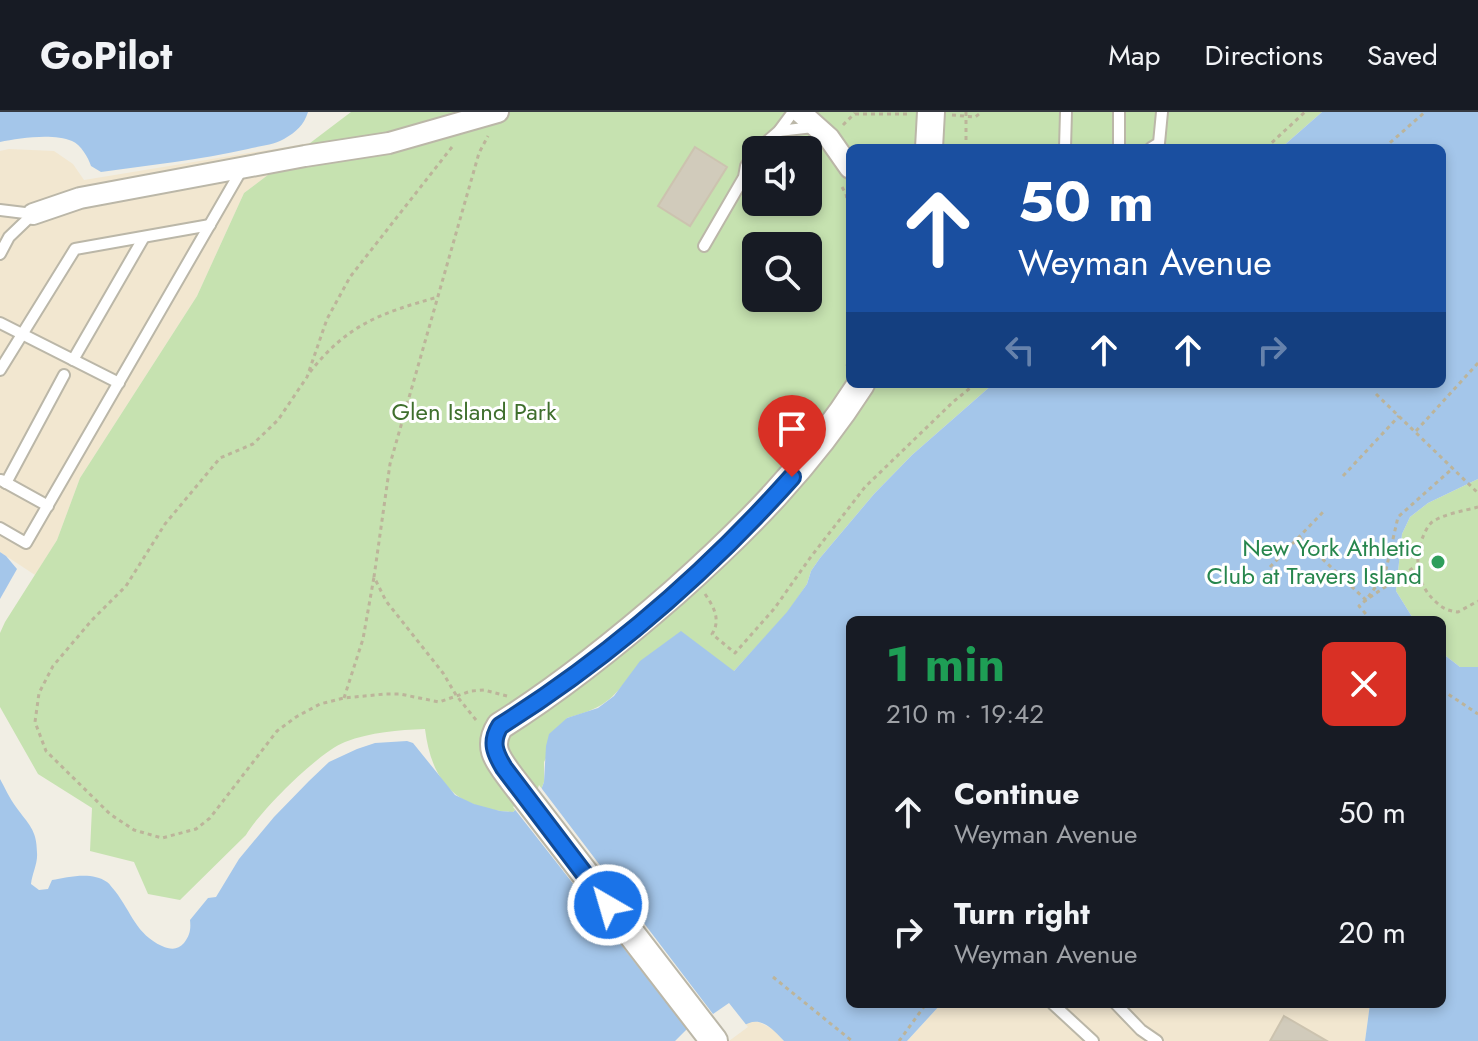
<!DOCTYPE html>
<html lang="en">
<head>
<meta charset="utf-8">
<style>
	:root { --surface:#171b24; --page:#20242c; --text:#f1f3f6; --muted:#9ea1a6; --line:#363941 }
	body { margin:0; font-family:Jost,sans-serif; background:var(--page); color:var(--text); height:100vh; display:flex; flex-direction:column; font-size:30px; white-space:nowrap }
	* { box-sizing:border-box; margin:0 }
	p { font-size:26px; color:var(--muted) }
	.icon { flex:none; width:44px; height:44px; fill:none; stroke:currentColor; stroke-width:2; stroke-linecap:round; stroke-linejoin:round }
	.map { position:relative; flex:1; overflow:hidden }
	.side { position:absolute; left:846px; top:504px; width:600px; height:392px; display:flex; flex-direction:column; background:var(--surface); border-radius:12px; box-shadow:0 4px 12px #0003 }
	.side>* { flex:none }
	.top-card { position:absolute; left:846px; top:32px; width:600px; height:244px; border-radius:12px; box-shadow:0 4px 12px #0003; background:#1a4fa0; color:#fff; overflow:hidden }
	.tools { position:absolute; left:742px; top:24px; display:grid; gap:16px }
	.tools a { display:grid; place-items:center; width:80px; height:80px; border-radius:12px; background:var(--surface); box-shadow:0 4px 12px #0003; font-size:40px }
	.pin { position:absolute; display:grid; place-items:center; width:68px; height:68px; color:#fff; margin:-82px -34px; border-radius:50% 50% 50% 0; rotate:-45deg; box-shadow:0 0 8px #0007 }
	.pin .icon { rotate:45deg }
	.me { position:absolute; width:88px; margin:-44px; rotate:322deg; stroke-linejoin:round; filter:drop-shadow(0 0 6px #0008) }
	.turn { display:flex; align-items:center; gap:28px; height:168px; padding:0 40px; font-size:36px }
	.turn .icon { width:104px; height:104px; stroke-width:2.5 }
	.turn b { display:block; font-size:56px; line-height:68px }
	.lanes { display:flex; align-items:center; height:76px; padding:0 40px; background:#0003; justify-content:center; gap:40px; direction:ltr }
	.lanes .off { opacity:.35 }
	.round { display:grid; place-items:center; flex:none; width:84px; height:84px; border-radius:12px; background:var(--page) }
	.summary { display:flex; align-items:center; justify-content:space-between; height:136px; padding:0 40px }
	h1 { font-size:48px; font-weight:700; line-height:60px; color:#1e9e55 }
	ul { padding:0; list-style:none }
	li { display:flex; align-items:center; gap:24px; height:120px; padding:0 40px }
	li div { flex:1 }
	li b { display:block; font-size:30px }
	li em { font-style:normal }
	header { display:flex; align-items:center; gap:48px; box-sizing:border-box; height:112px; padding:0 40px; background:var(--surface); border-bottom:2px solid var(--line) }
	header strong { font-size:38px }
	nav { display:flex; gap:44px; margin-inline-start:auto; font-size:28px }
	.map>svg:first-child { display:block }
</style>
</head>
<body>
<header>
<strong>GoPilot</strong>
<nav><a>Map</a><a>Directions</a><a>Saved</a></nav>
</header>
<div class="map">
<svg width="1478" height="929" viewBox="0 0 1478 929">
	<rect width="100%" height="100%" fill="#f1eee4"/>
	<g fill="#f2e7d0">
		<path d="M310 31 244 81 197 184 80 366 57 428 35 463 0 440V39L9 37 54 39 73 52 84 68Z"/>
		<path d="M941 892H1370L1365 929H907Z"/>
		<path d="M753 909 759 910 774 918 784 929H722L746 911Z"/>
	</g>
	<g fill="#c6e2b0" fill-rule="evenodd">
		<path d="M351 0H1322L1281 36H850V272H993L912 343 874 382 820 446 811 459 807 472 788 500 733 560 622 574C605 595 591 599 567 606L544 650V670L541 678 513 700C457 697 432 672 425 617 398 618 371 620 345 630 319 640 261 698 246 723L180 788 148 782 134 750 90 739 92 696 38 662 0 595V521L5 510 57 428 80 366 197 184 244 81ZM756 38H808V90H756ZM756 134H808V186H756Z"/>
		<path d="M1478 367V555H1460L1442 541V508H1414L1396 479 1402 422 1410 405 1428 391Z"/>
	</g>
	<g fill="#a4c6ea">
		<path d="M0 0H308C304 13 296 20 284 27 273 33 260 34 248 37 200 48 150 53 101 60L91 54C88 45 81 33 72 29 53 21 19 26 0 30Z"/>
		<path d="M1322 0H1478V367L1428 391 1410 405 1402 422 1396 479 1414 508H850V892H941L907 929H784C757 899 750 908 722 929H0V667C5 676 10 687 16 695 28 712 37 717 37 741 38 751 32 762 31 772L39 778 48 777 52 768C68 765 92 759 107 770 110 772 112 776 115 779 132 801 136 822 162 834 171 838 178 838 184 831 190 823 191 817 190 808L208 786 216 785 239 747 274 705 309 669 329 650 357 637 375 631 407 629 413 631 455 683 474 692 500 699 513 700 541 678 544 670 546 634 549 622 567 606 598 596 614 584 640 549 681 519 734 559 787 500 807 472 811 459 820 446 874 382 912 343 993 272H1442V36H1281Z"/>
		<path d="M0 440 6 444 17 457 0 487Z"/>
		<path d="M1442 541 1460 555H1478V929H1365L1370 892H1442Z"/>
	</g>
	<path fill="#f1eee4" d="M539 673 713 902 729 891 748 915 729 929H675L687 917 513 695 538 676Z"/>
	<g fill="#d1cbbb" stroke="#ccc3af" stroke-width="2">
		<path d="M695 35 727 55 690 114 658 94Z"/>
		<path d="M1284 904 1327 929H1270Z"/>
	</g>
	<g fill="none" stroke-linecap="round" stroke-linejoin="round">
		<defs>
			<g id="service">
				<path d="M1119 0V36"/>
				<path d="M779 19 813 15"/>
				<path d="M1065 36 1066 0"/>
				<path d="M1151 36 1159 31 1162 0"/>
				<path d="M757 38 779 19 793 0"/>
				<path d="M0 98 33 102"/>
				<path d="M704 134 744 65 746 54 756 39"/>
				<path d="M0 142 9 125 33 102"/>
				<path d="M0 211 119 271"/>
				<path d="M73 248 144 125"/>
				<path d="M0 258 75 137 210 113"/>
				<path d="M1 368 48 394"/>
				<path d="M6 371 64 263"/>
				<path d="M0 416 26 431 242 57"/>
				<path d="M1053 892 1093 929"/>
				<path d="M1116 892 1141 918 1157 929"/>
			</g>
			<g id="minor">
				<path d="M800 0 829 26 850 56"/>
				<path d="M33 102 80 86 305 44 389 31 498 0"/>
			</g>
			<g id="tertiary">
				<path d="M929 36 931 0"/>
				<path d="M714 929 512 667C499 649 486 636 500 614 562 575 619 529 674 481 745 418 810 352 861 272"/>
			</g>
		</defs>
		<use href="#service" stroke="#bbb7a8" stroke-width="14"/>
		<use href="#minor" stroke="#bbb7a8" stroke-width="24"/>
		<use href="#tertiary" stroke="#bbb7a8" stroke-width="30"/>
		<g stroke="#bcb49a" stroke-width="3" stroke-dasharray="4 4" stroke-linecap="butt">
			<path d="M966 0V36"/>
			<path d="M855 2H909"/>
			<path d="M952 3 975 5 982 0"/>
			<path d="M843 13 855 1"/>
			<path d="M452 35 350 165 327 207 307 265 278 308 253 332 220 346 165 412 126 474 92 508 53 554 39 581 35 610 46 639 110 702 134 718 162 726 196 717 210 706 277 619 296 605 320 592 344 586 385 582H400L439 590 471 579 484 578 507 584"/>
			<path d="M1266 36 1305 0"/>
			<path d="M1384 36 1425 0"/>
			<path d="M842 75 846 82 850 102"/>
			<path d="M847 254 850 243"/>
			<path d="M310 260C348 212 381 201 438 185"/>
			<path d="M1376 282 1478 381"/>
			<path d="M1416 319 1478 251"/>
			<path d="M1343 364 1399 304"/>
			<path d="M1478 395C1464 399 1442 402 1431 411 1427 415 1424 422 1422 427 1414 451 1417 473 1436 490 1442 496 1448 499 1458 500L1478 489"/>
			<path d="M1299 425 1366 488 1385 462 1398 405 1453 356"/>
			<path d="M1270 455 1325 398"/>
			<path d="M705 482C714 495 721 508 712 522L735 541 774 497 810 446 865 375 953 290 975 272"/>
			<path d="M1371 508 1359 494 1366 488 1416 454"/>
			<path d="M1442 578 1478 602"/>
			<path d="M344 586 363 527 374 465"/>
			<path d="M476 608 456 583 443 561 386 489 374 465 390 352 479 41 488 24"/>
			<path d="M773 865 852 929"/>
			<path d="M899 929 926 892"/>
		</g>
		<use href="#service" stroke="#fff" stroke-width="10"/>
		<use href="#minor" stroke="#fff" stroke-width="20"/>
		<use href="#tertiary" stroke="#fff" stroke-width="26"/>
	</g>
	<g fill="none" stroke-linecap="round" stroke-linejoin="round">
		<defs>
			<path id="route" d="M608 793 504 656C495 641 490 630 500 614 608 546 707 460 792 365"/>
		</defs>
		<use href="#route" stroke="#114b97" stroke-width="20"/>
		<use href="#route" stroke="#1a73e8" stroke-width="14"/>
	</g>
	<circle fill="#2e9e5b" stroke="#fff" stroke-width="3" cx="1438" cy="450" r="8"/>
	<g text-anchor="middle" stroke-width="6" stroke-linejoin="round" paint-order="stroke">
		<g font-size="24" fill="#3f6f2d" stroke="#fff">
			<text x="474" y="308">Glen Island Park</text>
		</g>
		<g font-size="24" fill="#27864d" stroke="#fff" text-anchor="end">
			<text x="1422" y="444">New York Athletic<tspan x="1422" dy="28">Club at Travers Island</tspan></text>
		</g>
	</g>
</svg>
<div class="tools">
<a><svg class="icon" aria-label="sound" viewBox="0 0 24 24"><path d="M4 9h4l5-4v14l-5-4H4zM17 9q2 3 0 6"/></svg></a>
<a><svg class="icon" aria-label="search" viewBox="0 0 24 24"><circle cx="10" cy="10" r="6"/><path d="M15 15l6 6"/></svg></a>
</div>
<div class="pin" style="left:792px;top:365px;background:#d93025"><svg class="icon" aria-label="arrive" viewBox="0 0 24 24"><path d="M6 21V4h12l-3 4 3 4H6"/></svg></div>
<svg class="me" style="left:608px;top:793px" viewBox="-20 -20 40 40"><circle r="17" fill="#1a73e8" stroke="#fff" stroke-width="3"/><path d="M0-11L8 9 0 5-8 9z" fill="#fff"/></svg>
<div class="top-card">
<div class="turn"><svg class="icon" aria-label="ahead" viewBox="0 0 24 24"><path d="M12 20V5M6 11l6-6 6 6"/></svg><div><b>50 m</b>Weyman Avenue</div></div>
<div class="lanes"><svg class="icon off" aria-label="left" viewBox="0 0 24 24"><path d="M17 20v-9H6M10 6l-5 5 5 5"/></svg><svg class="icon" aria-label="ahead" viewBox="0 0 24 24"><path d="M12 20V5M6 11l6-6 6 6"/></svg><svg class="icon" aria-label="ahead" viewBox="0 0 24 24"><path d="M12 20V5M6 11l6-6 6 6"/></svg><svg class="icon off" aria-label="right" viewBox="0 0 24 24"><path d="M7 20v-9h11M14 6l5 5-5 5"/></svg></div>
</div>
<section class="side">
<div class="summary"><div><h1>1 min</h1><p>210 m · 19:42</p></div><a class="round" style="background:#d93025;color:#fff"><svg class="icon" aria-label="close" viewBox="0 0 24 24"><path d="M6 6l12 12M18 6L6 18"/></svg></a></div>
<ul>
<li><svg class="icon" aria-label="ahead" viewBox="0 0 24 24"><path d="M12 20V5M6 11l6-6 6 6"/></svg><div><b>Continue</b><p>Weyman Avenue</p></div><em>50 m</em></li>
<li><svg class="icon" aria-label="right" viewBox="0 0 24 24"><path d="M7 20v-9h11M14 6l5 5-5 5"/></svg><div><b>Turn right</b><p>Weyman Avenue</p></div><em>20 m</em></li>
</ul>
</section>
</div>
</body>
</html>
